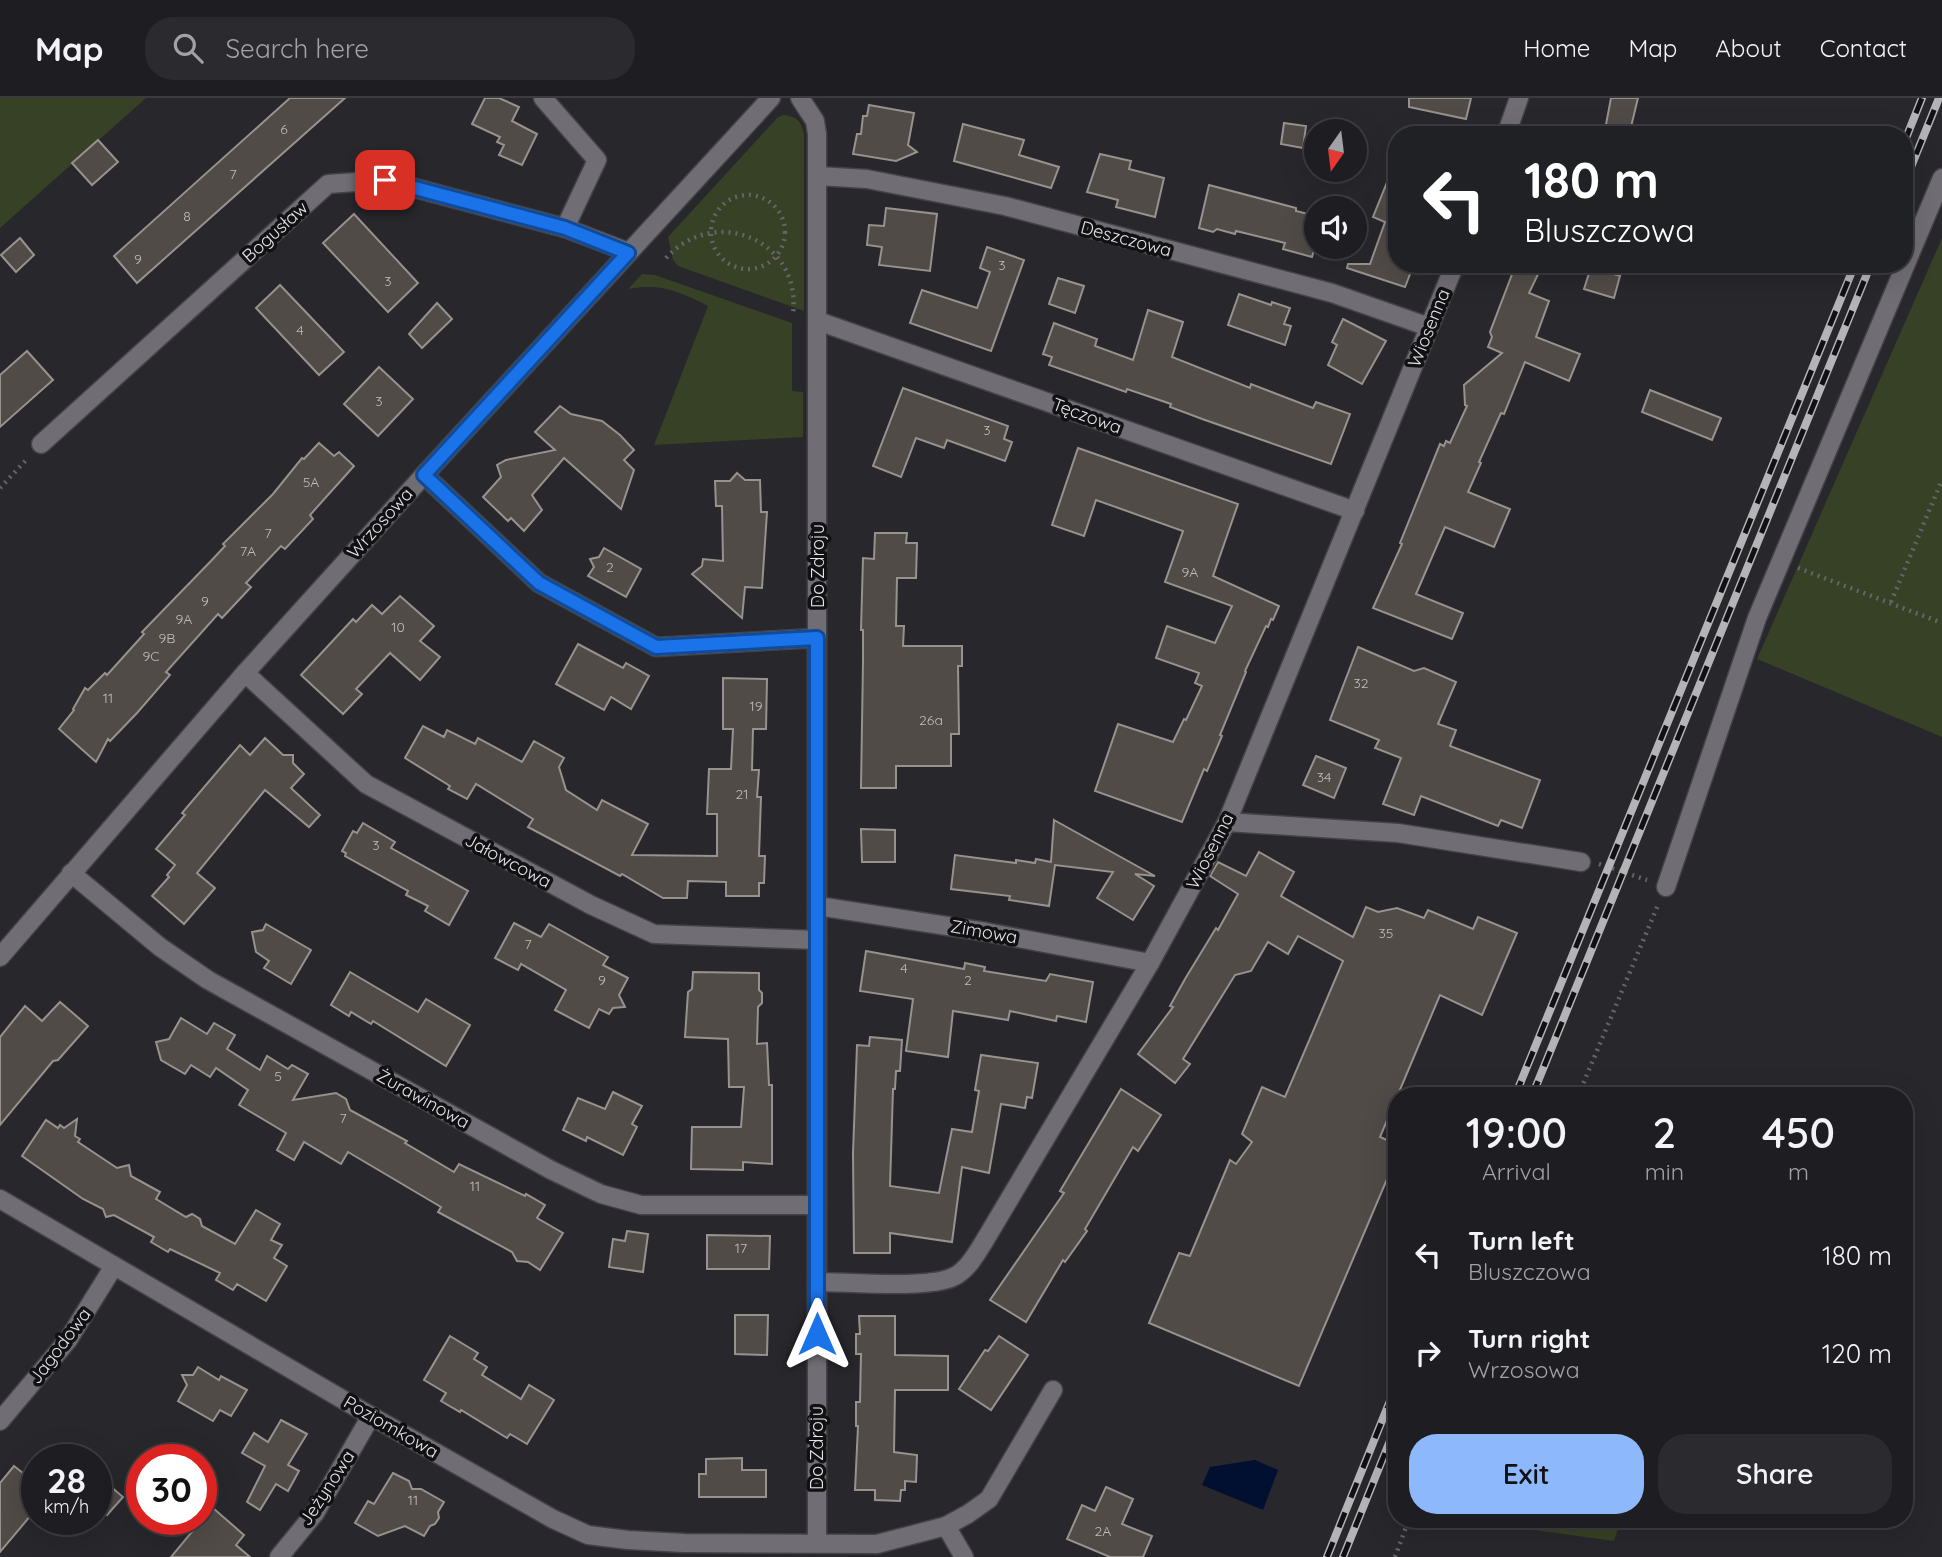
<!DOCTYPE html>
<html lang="en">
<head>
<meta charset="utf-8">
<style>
	:root { --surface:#1e1d21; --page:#2b2a2e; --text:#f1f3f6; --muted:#a1a2a5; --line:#3c3b3f; --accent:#8db9fc }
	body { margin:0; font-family:Quicksand,sans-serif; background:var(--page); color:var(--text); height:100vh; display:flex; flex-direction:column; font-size:26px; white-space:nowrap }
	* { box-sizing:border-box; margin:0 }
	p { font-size:23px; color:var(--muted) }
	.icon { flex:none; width:38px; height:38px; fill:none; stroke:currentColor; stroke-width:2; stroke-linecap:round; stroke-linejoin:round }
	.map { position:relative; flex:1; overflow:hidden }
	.details { position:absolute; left:1388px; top:989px; width:525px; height:441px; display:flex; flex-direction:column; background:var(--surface); border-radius:28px; box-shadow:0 7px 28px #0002,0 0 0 2px var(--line) }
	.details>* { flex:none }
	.hud { position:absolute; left:1388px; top:28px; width:525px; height:147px; border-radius:28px; box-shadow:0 7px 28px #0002,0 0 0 2px var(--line); background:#202124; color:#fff; overflow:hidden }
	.needle { width:46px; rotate:194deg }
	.fabs { position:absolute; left:1304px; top:21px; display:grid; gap:14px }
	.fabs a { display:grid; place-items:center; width:63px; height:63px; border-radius:50%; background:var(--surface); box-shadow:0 7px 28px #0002,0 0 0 2px var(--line); font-size:35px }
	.speed { position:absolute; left:21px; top:1346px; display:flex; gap:14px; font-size:35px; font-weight:700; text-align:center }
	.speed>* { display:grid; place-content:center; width:91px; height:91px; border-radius:50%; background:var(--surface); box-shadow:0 7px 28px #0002,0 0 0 2px var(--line); line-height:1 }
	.speed small { font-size:18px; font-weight:400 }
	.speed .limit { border:10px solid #d22; background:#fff; color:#111 }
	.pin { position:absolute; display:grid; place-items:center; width:60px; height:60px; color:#fff; margin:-30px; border-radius:14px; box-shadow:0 4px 10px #0006 }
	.me { position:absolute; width:77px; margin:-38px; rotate:0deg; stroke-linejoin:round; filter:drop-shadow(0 0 5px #0008) }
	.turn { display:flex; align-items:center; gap:24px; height:147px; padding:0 21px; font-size:32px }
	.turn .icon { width:91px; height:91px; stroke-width:2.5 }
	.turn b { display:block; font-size:49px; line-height:60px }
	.eta { display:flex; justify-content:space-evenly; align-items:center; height:119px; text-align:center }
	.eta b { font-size:42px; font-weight:600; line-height:49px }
	.primary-button { display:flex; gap:14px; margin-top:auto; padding:14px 21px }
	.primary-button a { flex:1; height:80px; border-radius:28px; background:var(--accent); color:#111; font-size:28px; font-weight:600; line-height:80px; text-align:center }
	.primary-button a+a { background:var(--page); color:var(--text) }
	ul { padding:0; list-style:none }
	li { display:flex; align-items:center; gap:21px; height:98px; padding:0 21px }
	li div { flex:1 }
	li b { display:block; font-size:26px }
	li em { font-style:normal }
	header { display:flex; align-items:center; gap:42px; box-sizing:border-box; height:98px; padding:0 35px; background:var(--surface); border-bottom:2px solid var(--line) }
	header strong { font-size:33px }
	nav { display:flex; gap:38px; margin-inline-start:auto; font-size:24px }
	.search { width:490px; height:63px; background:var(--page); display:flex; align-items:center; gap:18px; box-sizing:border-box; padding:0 24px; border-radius:28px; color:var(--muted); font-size:26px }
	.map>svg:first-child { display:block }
</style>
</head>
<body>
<header>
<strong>Map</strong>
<div class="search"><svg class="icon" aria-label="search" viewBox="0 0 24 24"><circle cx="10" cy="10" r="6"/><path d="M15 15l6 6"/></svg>Search here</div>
<nav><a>Home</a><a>Map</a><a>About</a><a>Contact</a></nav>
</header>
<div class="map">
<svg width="1942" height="1459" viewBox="0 0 1942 1459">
	<rect width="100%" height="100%" fill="#28272c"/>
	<g fill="#364125">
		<path d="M0 0H146L0 130Z"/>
		<path d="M783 17C797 18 802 24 804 37V213L678 168 673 162 668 139 777 20Z"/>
		<path d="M1942 140V639L1757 561Z"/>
		<path d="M642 176 655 177 792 225V293L803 294V339L654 347 708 208C679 193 660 185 628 191Z"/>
		<path d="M1457 1421H1621L1614 1443Z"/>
	</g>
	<path fill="#010f31" d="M1255 1362 1278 1372 1263 1412 1202 1387 1210 1369Z"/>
	<g fill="#504b47" stroke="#97928d" stroke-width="2">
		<path d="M290 0H345L137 185 114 158Z"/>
		<path d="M485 0H499L519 9 512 23 537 36 522 67 499 57 504 47 497 44 500 39 472 26Z"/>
		<path d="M1409 0H1471L1466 21 1409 9Z"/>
		<path d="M1611 0H1638L1629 37H1604Z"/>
		<path d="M869 7 914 15 908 47 917 54 896 63 853 56 857 36H861L863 18H867Z"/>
		<path d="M1284 25 1306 28 1303 50 1281 46Z"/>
		<path d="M963 26 1024 42 1019 57 1059 69 1051 90 954 63Z"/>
		<path d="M98 42 118 64 92 87 72 65Z"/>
		<path d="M1100 56 1131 63 1129 71 1164 80 1155 119 1116 109 1118 102 1087 94Z"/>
		<path d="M1396 62V166H1414L1405 189 1347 170 1348 166H1370L1385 124 1373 119Z"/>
		<path d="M1209 87 1296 110V113L1316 118V145L1312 159 1283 151 1285 145 1236 133 1235 136 1217 131 1213 134 1199 130Z"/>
		<path d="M886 110 937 116 930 173 879 167 882 149 867 147 869 127 884 128Z"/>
		<path d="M354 116 418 185 388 214 323 145Z"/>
		<path d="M20 140 34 157 16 174 1 157Z"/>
		<path d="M987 149 1024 162 991 253 910 225 922 192 977 210 990 174 980 170Z"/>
		<path d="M1516 166H1543L1529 195 1549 203 1536 239 1580 256 1569 283 1525 264 1504 316 1501 315 1479 364 1481 365 1468 394 1510 411 1494 449 1445 429 1432 459 1416 496 1463 515 1452 541 1373 510 1402 446 1400 445 1440 346 1444 348 1446 343 1450 345 1467 308 1465 307 1464 287 1502 255 1488 249 1492 239 1490 234Z"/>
		<path d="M1591 169 1620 178 1614 200 1584 191Z"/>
		<path d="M1058 180 1084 188 1075 215 1049 206Z"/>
		<path d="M280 187 344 254 319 277 256 210Z"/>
		<path d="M1239 196 1271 207 1272 204 1290 210 1284 226 1291 228 1285 247 1228 227Z"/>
		<path d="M437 205 452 221 422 250 409 236Z"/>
		<path d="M1148 212 1183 224 1172 259 1250 290 1251 286 1313 310 1316 304 1350 316 1331 366 1205 322 1170 309 1171 306 1127 291 1126 294 1049 267 1052 259 1043 256 1054 225 1097 241 1095 248 1133 262Z"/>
		<path d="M1343 221 1386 243 1362 286 1328 267 1337 247 1332 244Z"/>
		<path d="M27 253 53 282 0 329V277Z"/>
		<path d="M379 269 413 301 378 338 344 306Z"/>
		<path d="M903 290 1008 328 1004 341 1012 344 1005 363 947 342 944 350 916 340 901 379 873 368Z"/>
		<path d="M1650 292 1721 320 1712 342 1642 314Z"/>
		<path d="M560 308 571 316 602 323 620 337 634 352 624 362 634 372 621 411 564 360 532 397 542 412 524 433 511 420 508 423 483 399 501 379 497 367 506 362 555 352 535 334Z"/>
		<path d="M319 345 334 358 339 354 354 368 310 417 313 421 285 451 281 448 246 485 251 489 222 520 218 516 166 574 170 577 137 615 110 643 108 641 96 664 59 631 74 612 73 611 85 590 88 592 105 575 107 577 144 536 142 534 210 464 225 448 223 446 273 396 302 360 304 361Z"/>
		<path d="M1078 350 1238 406 1213 478 1279 508 1273 522 1271 521 1268 529 1266 528 1245 573 1246 574 1220 637 1222 638 1207 673 1204 671 1182 724 1095 693 1118 626 1173 644 1184 621 1186 622 1202 588 1195 585 1199 575 1156 560 1167 528 1215 545 1232 508 1165 484 1183 433 1096 402 1084 438 1052 427Z"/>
		<path d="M737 375 745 382H760L761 414H767L762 490 745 489 742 520 692 476 702 468 703 461 723 463 722 408H716L715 383H730Z"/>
		<path d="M875 435H907L906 445H917L916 480H897L896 528H904L903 548H962V568H958L959 636H951V668H896V690H861L863 563V532H861L863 460 874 461Z"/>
		<path d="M604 450 641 471 626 499 588 478 594 469 590 461 599 459Z"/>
		<path d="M400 498 434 528 420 543 440 559 420 582 390 555 356 591 362 596 343 616 301 577 353 521 356 524 372 507 382 516Z"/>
		<path d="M578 546 623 570 626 565 649 578 631 611 611 599 604 612 556 586Z"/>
		<path d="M1358 549 1414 573 1424 570 1456 584 1438 626 1456 632 1450 648 1540 682 1522 730 1501 722 1498 728 1421 698 1414 717 1383 706 1401 660 1375 650 1379 642 1330 622Z"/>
		<path d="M723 580 767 581 766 631H753L752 672H759L757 699H761L759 758H765L764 785H759V798H726V784L688 783 687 800H663L622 776 620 778 528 729 533 721 476 686 467 701 448 691 450 688 405 660 423 628 444 639 447 632 475 646 478 640 522 664 534 643 564 660 559 669 566 692 597 712 602 702 648 726 632 757 717 758V716H707L709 671H731L733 631H723Z"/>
		<path d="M265 640 283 657H293V665L304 676 291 690 320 717 309 729 265 692 197 775 215 790 184 826 152 798 169 779 167 777 175 767 156 751 185 717 182 715 240 647 250 657Z"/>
		<path d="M1316 658 1346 670 1334 700 1303 687Z"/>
		<path d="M1054 722 1155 778 1135 776 1154 788 1133 822 1097 800 1113 774 1055 767 1049 808 1009 802 1010 798 951 791 955 757 1016 765V762L1035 765 1036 761 1051 764Z"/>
		<path d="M363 725 395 744 391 750 468 793 449 827 425 813 428 808 406 797 408 793 345 758 346 755 342 753 353 733 357 735Z"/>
		<path d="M861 731 895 732V764H862Z"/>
		<path d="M1259 754 1294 774 1281 798 1353 839 1366 809 1378 814 1397 810 1424 820 1428 812 1473 831 1478 819 1517 835 1482 917 1440 897 1380 1039 1396 1046V1060L1299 1288 1149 1225 1179 1155 1190 1158 1230 1062 1236 1066 1252 1044 1242 1036 1262 989 1285 999 1343 863 1298 838 1288 856 1268 844 1251 873 1235 877 1183 961 1190 966 1175 985 1138 956 1173 909 1170 908 1185 881 1216 830 1218 832 1238 796 1210 778 1218 764 1246 778Z"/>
		<path d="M514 825 541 839 549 826 608 859 603 867 628 880 619 897 625 909 613 910 609 916 599 911 589 930 555 912 566 892 521 866 518 872 495 860Z"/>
		<path d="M266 826 311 852 291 886 264 870 269 863 256 854 252 834 263 832Z"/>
		<path d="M866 853 964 871 965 865 985 869 984 873 1046 883 1050 876 1093 884 1086 924 1057 918 1056 923 1010 913 1008 922 953 913 948 959 906 953 913 901 860 893Z"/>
		<path d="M350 874 418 914 426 901 470 927 446 968 373 923 371 926 351 914 349 918 331 907Z"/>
		<path d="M693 874 759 875V892L762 895V905L758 909 757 946 767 945 769 987H772V1066L743 1064V1072L691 1071 692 1029H741L744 989H729L728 941 685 939 688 894 692 891Z"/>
		<path d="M60 904 88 928 58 962 53 963 0 1027V939L25 908 42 923Z"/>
		<path d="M181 920 207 936 214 925 235 937 227 951 260 972 267 958 288 971 292 967 308 976 293 1002 336 995 346 1001 350 1012 407 1043 405 1045 454 1074 459 1066 525 1098 526 1096 545 1107 537 1120 563 1135 540 1172 528 1164 517 1163 512 1154 438 1114 441 1109 348 1054 341 1066 304 1044 294 1062 277 1052 286 1035 239 1007 248 992 216 970 210 979 191 967 185 976 161 962 156 944 169 941Z"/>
		<path d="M870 939 902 942 900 973H896L895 991H893L890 1088 939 1095 952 1031 972 1034 979 993 975 992 981 957 1038 965 1032 1000 1027 999 1025 1010 1001 1006 989 1075 962 1069 952 1144 890 1135V1155H854L853 1055 857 947 869 948Z"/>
		<path d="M1121 991 1161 1017 1138 1053 1133 1049 1085 1131 1087 1133 1065 1164 1063 1162 1026 1224 990 1202 1064 1095 1060 1093Z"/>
		<path d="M613 994 642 1008 632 1026 637 1029 623 1057 587 1039 586 1043 563 1032 578 1000 605 1011Z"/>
		<path d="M77 1021 75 1038 80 1041 78 1044 117 1070 129 1067 131 1078 160 1094 156 1101 186 1119 192 1116 200 1121 202 1128 235 1146 256 1112 280 1126 271 1142 282 1147 274 1160 287 1168 266 1203 237 1186 233 1192 216 1182 220 1175 170 1151 168 1154 151 1144 154 1139 114 1117 106 1119 103 1111 83 1101 22 1058 46 1022 58 1030 60 1027 64 1030Z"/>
		<path d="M627 1133 648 1136 643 1174 609 1169 613 1141 625 1143Z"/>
		<path d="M707 1137 770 1138 769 1171H707Z"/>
		<path d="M735 1217H768L767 1257 735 1256Z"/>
		<path d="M859 1218H895V1257L948 1258V1292H895L894 1354 917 1357 916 1384 905 1383V1392H901L900 1403 875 1402V1392H855L858 1328H856V1304H860L861 1256H856V1236H860Z"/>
		<path d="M450 1238 478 1255 474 1261 487 1269 482 1277 521 1301 529 1287 554 1302 527 1346 510 1336 507 1340 461 1312 460 1314 441 1303 446 1295 424 1282Z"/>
		<path d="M999 1238 1028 1257 991 1312 959 1291 985 1252 988 1253Z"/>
		<path d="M198 1269 219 1282 221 1278 247 1292 231 1318 220 1312 213 1323 178 1303 187 1287 182 1277H193Z"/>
		<path d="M281 1322 307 1336 288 1367 299 1373 288 1393 276 1386 260 1412 247 1404 265 1368 242 1355 254 1335 268 1344Z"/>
		<path d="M742 1360V1372H766V1399H699V1376H706V1361Z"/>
		<path d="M14 1368 37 1386V1410L0 1454V1385Z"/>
		<path d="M393 1375 409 1383 412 1391H421L444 1404 438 1414 439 1420 435 1426 430 1428 424 1438 405 1428 378 1438 355 1425 368 1403 374 1406Z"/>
		<path d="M96 1376 123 1399 107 1417 96 1408Z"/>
		<path d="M1106 1389 1133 1401 1122 1426 1152 1438 1143 1459H1110L1067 1441 1082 1407 1095 1413Z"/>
		<path d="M213 1410 244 1437 236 1447 250 1459H171L196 1429V1421H201V1417H207Z"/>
	</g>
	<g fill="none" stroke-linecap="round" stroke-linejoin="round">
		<defs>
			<g id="minor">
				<path d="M543 0 597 62 565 130"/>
				<path d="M800 0 815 23 817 36V1444"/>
				<path d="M1506 37 1519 0"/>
				<path d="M818 78 867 81 1005 108 1332 195 1429 229"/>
				<path d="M818 223 1355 413"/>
				<path d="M41 346 328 86 385 82 565 130 628 154"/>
				<path d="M424 377 539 485 656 549 817 540"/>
				<path d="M245 575 366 686 591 807 654 836 817 842"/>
				<path d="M1227 724 1398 735 1581 764"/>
				<path d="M71 775 160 849 208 882 551 1072 601 1096 641 1107H817"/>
				<path d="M1666 789 1757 520 1942 80"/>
				<path d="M818 808 986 834 1150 865"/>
				<path d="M0 859 245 575 424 377 771 0"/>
				<path d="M0 1101 371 1318 553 1421 588 1437 628 1442 684 1445 877 1446 946 1428 964 1459"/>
				<path d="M817 1184C847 1184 929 1191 953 1179 967 1173 977 1155 985 1142L1150 865 1227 724 1455 166"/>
				<path d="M0 1323 68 1242 114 1168"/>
				<path d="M946 1428 968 1416 989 1401 1053 1292"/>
				<path d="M279 1459 315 1415 371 1318"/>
			</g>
		</defs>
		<use href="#minor" stroke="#434246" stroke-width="21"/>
		<g stroke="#656469" stroke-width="4.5" stroke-dasharray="2 5" stroke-linecap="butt">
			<circle cx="748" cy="134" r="37"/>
			<path d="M666 160C715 106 802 142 793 216"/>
			<path d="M0 390 28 360"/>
			<path d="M1798 470 1942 525"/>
			<path d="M1891 504 1942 382"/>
			<path d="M1599 766 1647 782"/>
			<path d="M1578 998 1658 807"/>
			<path d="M1395 1459 1409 1421"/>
		</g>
		<use href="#minor" stroke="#706e74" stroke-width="18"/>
		<defs>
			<g id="rail">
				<path d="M1904 45 1922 0"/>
				<path d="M1904 86 1939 0"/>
				<path d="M1515 998 1855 166"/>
				<path d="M1532 998 1871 166"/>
				<path d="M1327 1459 1396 1288"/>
				<path d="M1343 1459 1396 1328"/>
			</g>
		</defs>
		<use href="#rail" stroke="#b4b3b6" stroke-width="8"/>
		<use href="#rail" stroke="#111012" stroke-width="5" stroke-dasharray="16" stroke-linecap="butt"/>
	</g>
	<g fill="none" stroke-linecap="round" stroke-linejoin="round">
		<defs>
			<path id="route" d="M385 82 565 130 628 155 424 377 539 485 656 549 817 540V1236"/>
		</defs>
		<use href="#route" stroke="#114b97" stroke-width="18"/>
		<use href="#route" stroke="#1a73e8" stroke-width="12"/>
	</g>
	<g text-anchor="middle" stroke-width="7" stroke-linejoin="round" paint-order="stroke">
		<g font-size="14" fill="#bebcbe">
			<text x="284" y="36">6</text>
			<text x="233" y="81">7</text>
			<text x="187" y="123">8</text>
			<text x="138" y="166">9</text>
			<text x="1002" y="172">3</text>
			<text x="388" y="188">3</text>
			<text x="300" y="237">4</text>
			<text x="379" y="308">3</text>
			<text x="987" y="337">3</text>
			<text x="311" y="389">5A</text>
			<text x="268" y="440">7</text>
			<text x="248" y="458">7A</text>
			<text x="610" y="474">2</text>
			<text x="1190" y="479">9A</text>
			<text x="205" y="508">9</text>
			<text x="184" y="526">9A</text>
			<text x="398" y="534">10</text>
			<text x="167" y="545">9B</text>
			<text x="151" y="563">9C</text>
			<text x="1361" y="590">32</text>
			<text x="108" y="605">11</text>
			<text x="756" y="613">19</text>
			<text x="931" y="627">26a</text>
			<text x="1324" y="684">34</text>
			<text x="742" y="701">21</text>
			<text x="376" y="752">3</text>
			<text x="1386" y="840">35</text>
			<text x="528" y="851">7</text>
			<text x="904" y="875">4</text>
			<text x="602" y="887">9</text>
			<text x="968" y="887">2</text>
			<text x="278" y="983">5</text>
			<text x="343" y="1025">7</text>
			<text x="475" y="1093">11</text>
			<text x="741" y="1155">17</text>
			<text x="413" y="1407">11</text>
			<text x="1103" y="1438">2A</text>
		</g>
		<g font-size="18" fill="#e3e2e5" stroke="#111012">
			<text transform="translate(275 134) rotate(-42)" y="6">Bogusław</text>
			<text transform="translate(1126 141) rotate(15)" y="6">Deszczowa</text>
			<text transform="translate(1429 230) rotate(-68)" y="6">Wiosenna</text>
			<text transform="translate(1087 318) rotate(20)" y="6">Tęczowa</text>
			<text transform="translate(380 425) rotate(-48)" y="6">Wrzosowa</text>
			<text transform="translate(818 468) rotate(-90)" y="6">Do Zdroju</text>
			<text transform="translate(1210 753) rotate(-63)" y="6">Wiosenna</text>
			<text transform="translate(508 763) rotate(28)" y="6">Jałowcowa</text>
			<text transform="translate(984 834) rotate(10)" y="6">Zimowa</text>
			<text transform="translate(423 1001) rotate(29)" y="6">Żurawinowa</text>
			<text transform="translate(60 1248) rotate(-53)" y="6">Jagodowa</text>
			<text transform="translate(391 1329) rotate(30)" y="6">Poziomkowa</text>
			<text transform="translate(817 1350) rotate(-90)" y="6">Do Zdroju</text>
			<text transform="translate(327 1390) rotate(-57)" y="6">Jeżynowa</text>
		</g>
	</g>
</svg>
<div class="fabs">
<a><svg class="needle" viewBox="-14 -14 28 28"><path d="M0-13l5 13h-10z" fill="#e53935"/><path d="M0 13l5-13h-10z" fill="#a1a2a5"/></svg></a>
<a><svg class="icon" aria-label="sound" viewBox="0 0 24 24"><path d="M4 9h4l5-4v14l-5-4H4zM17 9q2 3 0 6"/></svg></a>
</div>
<div class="speed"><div>28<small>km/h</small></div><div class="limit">30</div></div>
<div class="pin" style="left:385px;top:82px;background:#d93025"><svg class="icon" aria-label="arrive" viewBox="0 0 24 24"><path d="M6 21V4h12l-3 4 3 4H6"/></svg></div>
<svg class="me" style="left:817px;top:1236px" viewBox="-20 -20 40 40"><path d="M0-17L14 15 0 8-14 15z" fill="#1a73e8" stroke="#fff" stroke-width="4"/></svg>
<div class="hud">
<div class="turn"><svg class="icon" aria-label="left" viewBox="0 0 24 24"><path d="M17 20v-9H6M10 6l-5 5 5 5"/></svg><div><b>180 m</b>Bluszczowa</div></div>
</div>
<section class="details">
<div class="eta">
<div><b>19:00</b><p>Arrival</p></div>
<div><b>2</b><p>min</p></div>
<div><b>450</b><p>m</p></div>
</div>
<ul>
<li><svg class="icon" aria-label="left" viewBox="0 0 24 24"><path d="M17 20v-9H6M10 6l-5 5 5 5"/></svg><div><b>Turn left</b><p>Bluszczowa</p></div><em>180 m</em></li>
<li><svg class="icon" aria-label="right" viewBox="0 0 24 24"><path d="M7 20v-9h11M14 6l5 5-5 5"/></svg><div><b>Turn right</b><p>Wrzosowa</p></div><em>120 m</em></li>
</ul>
<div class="primary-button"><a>Exit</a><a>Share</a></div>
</section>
</div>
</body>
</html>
